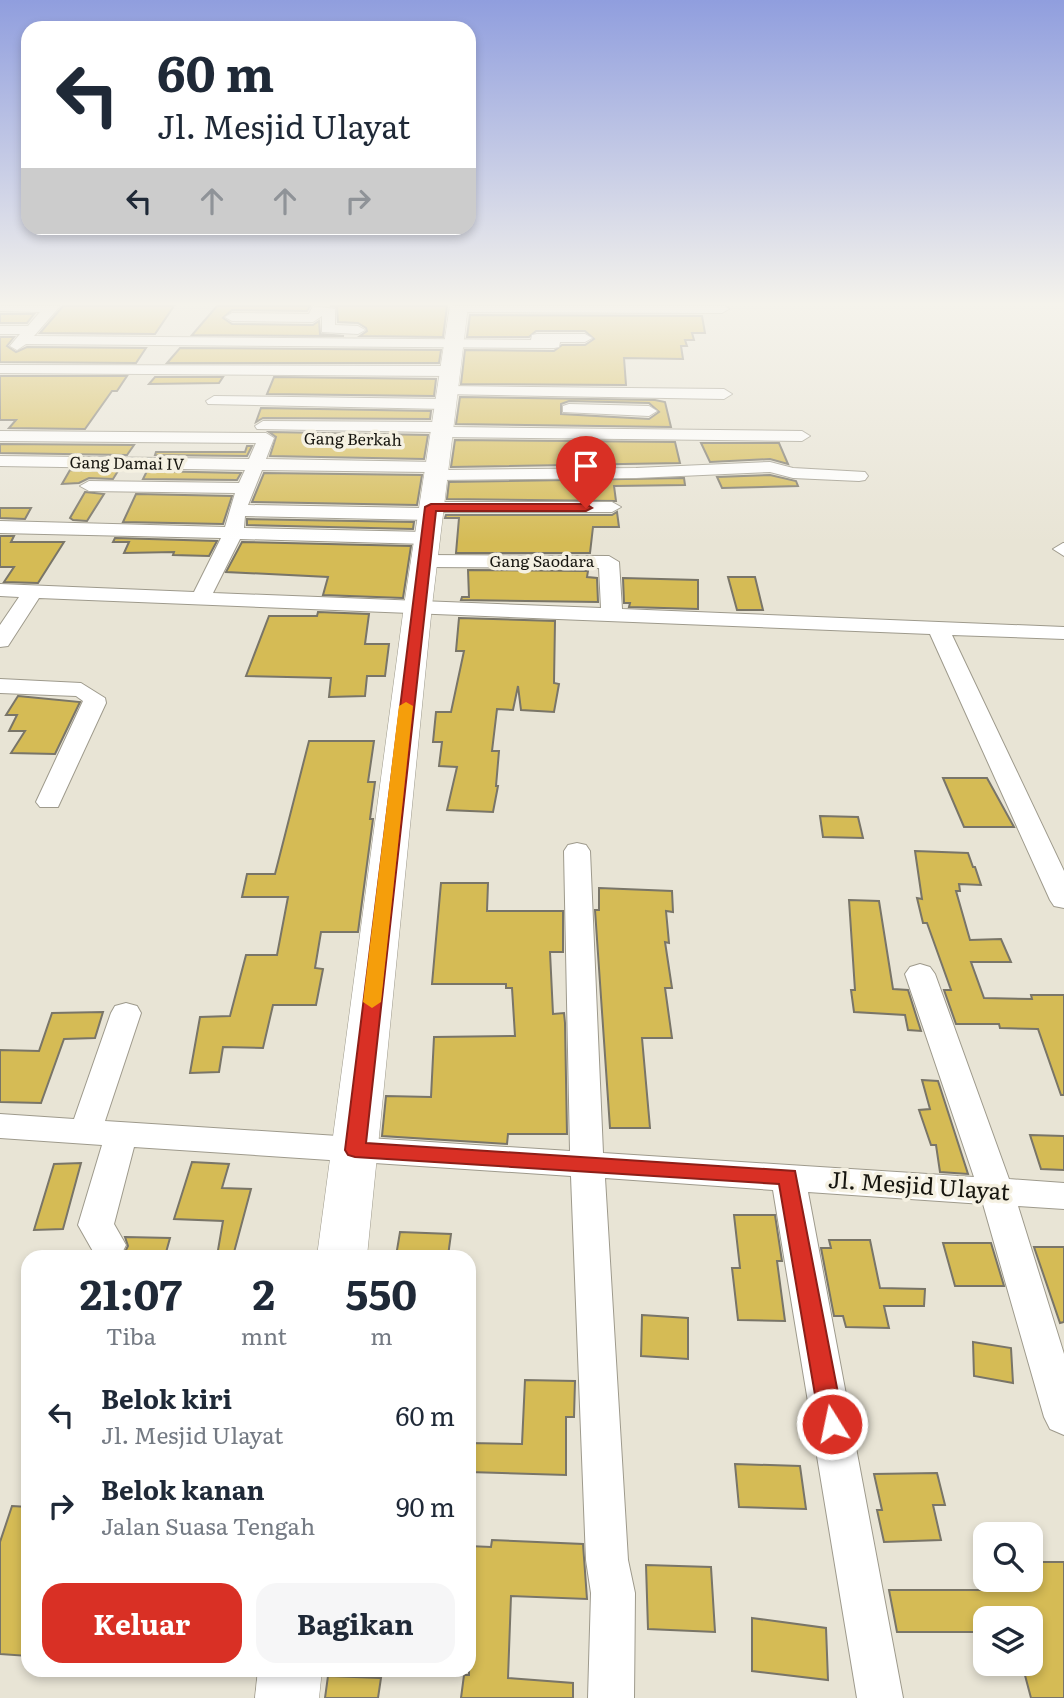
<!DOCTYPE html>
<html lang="id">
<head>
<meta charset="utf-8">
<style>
	:root { --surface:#fff; --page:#f6f6f7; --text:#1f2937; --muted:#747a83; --accent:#d93025 }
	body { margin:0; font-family:Literata,serif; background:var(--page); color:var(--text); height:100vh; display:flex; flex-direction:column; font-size:26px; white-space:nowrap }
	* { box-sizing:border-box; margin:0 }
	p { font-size:23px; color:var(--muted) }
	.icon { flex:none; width:38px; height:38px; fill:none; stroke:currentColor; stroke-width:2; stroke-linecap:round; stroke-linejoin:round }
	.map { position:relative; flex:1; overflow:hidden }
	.details { position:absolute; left:21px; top:1250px; width:455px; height:427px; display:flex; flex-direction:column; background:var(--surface); border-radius:21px; box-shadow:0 4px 10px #0003 }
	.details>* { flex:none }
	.banner { position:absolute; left:21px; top:21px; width:455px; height:214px; border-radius:21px; box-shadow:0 4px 10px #0003; background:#fff; color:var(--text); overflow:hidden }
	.fabs { position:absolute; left:973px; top:1522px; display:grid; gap:14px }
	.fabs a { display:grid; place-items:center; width:70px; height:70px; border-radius:14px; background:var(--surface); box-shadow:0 4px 10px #0003; font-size:35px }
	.pin { position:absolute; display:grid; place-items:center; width:60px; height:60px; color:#fff; margin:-72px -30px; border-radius:50% 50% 50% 0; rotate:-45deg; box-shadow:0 0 7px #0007 }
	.pin .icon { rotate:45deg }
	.me { position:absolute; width:77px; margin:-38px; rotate:350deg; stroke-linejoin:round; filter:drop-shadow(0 0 5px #0008) }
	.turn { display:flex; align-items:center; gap:24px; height:147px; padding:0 21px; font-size:32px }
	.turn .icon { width:91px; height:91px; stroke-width:2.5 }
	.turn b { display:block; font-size:49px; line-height:60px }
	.lanes { display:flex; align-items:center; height:66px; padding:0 21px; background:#0003; justify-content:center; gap:35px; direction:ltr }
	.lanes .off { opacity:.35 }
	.eta { display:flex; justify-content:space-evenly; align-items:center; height:119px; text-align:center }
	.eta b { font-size:42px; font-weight:700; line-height:49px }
	.cta { display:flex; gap:14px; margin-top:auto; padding:14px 21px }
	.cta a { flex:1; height:80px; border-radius:21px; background:var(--accent); color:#fff; font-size:28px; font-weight:700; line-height:80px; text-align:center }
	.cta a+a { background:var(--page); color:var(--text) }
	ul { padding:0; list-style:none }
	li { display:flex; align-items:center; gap:21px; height:91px; padding:0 21px }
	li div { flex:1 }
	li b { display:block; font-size:26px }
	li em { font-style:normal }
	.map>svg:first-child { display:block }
</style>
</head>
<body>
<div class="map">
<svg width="1064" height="1698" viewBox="0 0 1064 1698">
	<rect width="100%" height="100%" fill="#e8e4d5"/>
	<g fill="#d5bb55" stroke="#797568" stroke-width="2" fill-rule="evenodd">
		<path d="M63 306H174L155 334 40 333Z"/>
		<path d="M217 306H310L307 311 232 310 223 318 232 324 313 325 319 321 320 334 344 336 192 335Z"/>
		<path d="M330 306H447L443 337 360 336 367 331 366 328 358 323 338 322 337 307Z"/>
		<path d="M0 314H34L27 323H0Z"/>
		<path d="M470 315 702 316 705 333H692L694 340H685L687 346H681L683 359 624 358 626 385 461 384 465 350 554 351 562 345H585L594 339 585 331H536L529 337H467Z"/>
		<path d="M0 337H14L7 346 16 352 27 347 146 348 136 363 0 362Z"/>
		<path d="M180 348 441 350 439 363H167Z"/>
		<path d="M0 376H127L117 391H112L85 429 9 428 16 420H0Z"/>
		<path d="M155 377H223L219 383 149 384Z"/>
		<path d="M274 377 436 379 434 396 267 394Z"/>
		<path d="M460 397 655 400 665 402 671 427 456 424ZM569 401 649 403 659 412 649 419 561 414V404Z"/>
		<path d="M261 408 431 411 430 419 263 418 256 422Z"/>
		<path d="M269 432 428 435 424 459 270 456 276 437Z"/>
		<path d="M455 440 675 442 680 463 451 467Z"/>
		<path d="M701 443H779L788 464 770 459 710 462Z"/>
		<path d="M0 444 134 445 127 455 0 453Z"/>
		<path d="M247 446H252L247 456 155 455 156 452H245Z"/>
		<path d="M70 470 118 471 113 479 89 478 79 483 62 484Z"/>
		<path d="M147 471 241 473 237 480 143 479Z"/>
		<path d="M264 473 422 475 417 505 252 502Z"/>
		<path d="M770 475 796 481 798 486 722 488 717 477Z"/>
		<path d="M684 478 685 485 614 486 616 501 447 499 449 482Z"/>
		<path d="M85 492 104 494 87 521 73 520 70 518Z"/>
		<path d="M136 494 232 496 223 524 123 522Z"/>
		<path d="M0 508H31L25 519 0 518Z"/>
		<path d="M617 512 619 527H593L590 553H456L459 518H445L446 515H612Z"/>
		<path d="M247 519 414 522 413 529 247 525Z"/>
		<path d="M0 536H14L11 542H64L38 583 4 582 14 567H0Z"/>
		<path d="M115 538 217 541 209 556 173 555 174 552 124 553 129 542H113Z"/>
		<path d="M242 542 411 546 403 598 323 595 328 577 226 572Z"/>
		<path d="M468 570 588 571 587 577 597 578 598 602 461 600 462 597H469Z"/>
		<path d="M728 577H755L763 610H737Z"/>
		<path d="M623 578 698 580V609L629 607 630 603H624Z"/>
		<path d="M318 612 369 614 365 644H389L385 676H367L365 696 329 697 331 678 246 676 269 616H317Z"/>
		<path d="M459 618 555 621 554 683 559 684 554 712 521 710 518 686 513 710 497 709 492 751H499L496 786H498L493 812 447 810 457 767 439 766 442 742H433L436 712H451L464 651H456Z"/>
		<path d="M18 696 80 702 55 754 11 753 25 731H9L17 715H6Z"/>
		<path d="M309 741H374L368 782H375L370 819H373L358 932H321L315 968 323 969 316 1005H273L263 1048 223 1047 219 1072 190 1073 200 1017 230 1016 246 955H277L288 897H242L247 874H275Z"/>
		<path d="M943 778H987L1014 827H964Z"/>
		<path d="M820 816 858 817 863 838 823 837Z"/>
		<path d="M915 851 968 853 973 867H975L981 885 959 884 960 891H956L970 940 1001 939 1011 962H971L984 998 1032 999 1031 995H1064V1095H1061L1038 1029 1000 1028 999 1024H956L944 990H951L927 923H923L917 898 922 899Z"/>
		<path d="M441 883H488L487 911H563V952H550L553 1014 564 1013 565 1023 567 1134H508L507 1144 382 1136 386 1096 431 1097 434 1037 515 1036 512 988H506V984H432Z"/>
		<path d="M599 888 672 891 673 912 666 911 669 943 665 942 672 988H665L672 1038H642L650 1128H610L595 910H599Z"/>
		<path d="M849 900 879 901 893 989 908 990 921 1031 908 1030 905 1015 854 1012 851 990H855Z"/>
		<path d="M103 1012 95 1038 64 1039 41 1103 0 1102V1050L39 1051 52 1013Z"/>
		<path d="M922 1080 938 1081 968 1174 940 1172 936 1145H931L919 1110 930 1109Z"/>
		<path d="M1030 1135 1064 1136V1170L1041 1169Z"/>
		<path d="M192 1162 229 1164 222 1188 251 1189 233 1256H217L223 1221 174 1219Z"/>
		<path d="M81 1163 63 1229 34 1230 54 1164Z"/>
		<path d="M734 1215H775L782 1261H777L785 1321 738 1320 732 1268H740Z"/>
		<path d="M400 1232 451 1234 448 1256H396Z"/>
		<path d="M125 1237 170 1238 165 1256H123L128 1246Z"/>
		<path d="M829 1240H870L880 1288 925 1289 924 1306H884L889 1328 846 1327 843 1316H834L821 1248H831Z"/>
		<path d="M943 1243H991L1004 1286H955Z"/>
		<path d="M1034 1247H1064V1322L1060 1323Z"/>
		<path d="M642 1315 688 1318V1359L641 1356Z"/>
		<path d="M973 1342 1011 1348 1013 1383 974 1376Z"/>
		<path d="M525 1380 575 1381 574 1417H566V1475L469 1472V1443L522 1444Z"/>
		<path d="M735 1464 800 1466 806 1509 739 1507Z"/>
		<path d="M937 1473 945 1505H933L941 1540 884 1542 877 1510H882L874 1474Z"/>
		<path d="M12 1506 28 1507V1656L0 1654V1542Z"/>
		<path d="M492 1540 583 1544 587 1599 511 1596 508 1678 573 1683V1698H461L464 1675H469V1546L491 1547Z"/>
		<path d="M1031 1562H1064V1698H1031L1022 1664H1031V1619H985V1632H897L889 1590H1008L1005 1580H1031Z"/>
		<path d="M646 1565 711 1567 715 1632 648 1629Z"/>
		<path d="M752 1618 826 1628 828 1680 752 1671Z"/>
		<path d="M328 1676 381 1678 378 1698H325Z"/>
	</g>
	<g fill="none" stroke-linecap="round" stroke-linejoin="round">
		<defs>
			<g id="street">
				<path d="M0 306H60L34 336 531 340 532 335 537 334H585L592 338 585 342H560L559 347 554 348 26 344 17 350 10 346 20 334H0V326H28L40 312 0 311Z"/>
				<path d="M313 306 335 309V325L358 326 365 330 358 334 322 332V316L313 322 232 321 225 317 232 313 309 314Z"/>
				<path d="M454 306H725L729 309 722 313 459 312 454 311Z"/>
				<path d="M0 365 450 366 458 371 450 376 0 373Z"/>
				<path d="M447 386 724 389 732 394 724 399 442 394 439 391Z"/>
				<path d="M214 396 445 399 453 404 445 409 208 404 206 401Z"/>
				<path d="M569 404 649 406 657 411 649 416 563 412V406Z"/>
				<path d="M263 421 442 422 450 427 802 431 810 436 802 441 441 437 433 432 257 429 255 426Z"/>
				<path d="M0 431 266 433 274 438 266 459 437 462 443 463 444 470 636 468 770 462 793 468 865 472 868 476 865 480 859 481 793 478 770 472 636 478 435 480 429 479 428 472 262 470 248 505 423 508 425 503 431 502H612L621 507 612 512H438L437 518 430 520 245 516 244 528 427 532 436 538 427 544 240 539 213 593 601 608 599 568 424 567 414 561 424 555 609 556 619 562 622 609 1064 627V639L952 635 1064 871V908L1054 906 1050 900 930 634 39 598 8 646 0 647V625L19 597 0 596V584L194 592 221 538 0 533V521L225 527 235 493 89 491 80 486 89 481 239 483 245 470 0 466V456L249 459 256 443 0 441Z"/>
				<path d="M1063 543H1064V556L1053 549Z"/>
				<path d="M0 679 81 683 105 698 106 703 58 807H40L36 802 83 701 76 696 0 693Z"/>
				<path d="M577 843 586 845 590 851 603 1153 974 1177 905 974 910 967 920 964 930 967 935 974 1009 1179 1064 1183V1209L1018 1206 1064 1354V1435L1050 1429 1044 1417 983 1204 808 1192 903 1698H857L773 1190 605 1178 628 1560 635 1593 634 1698H588L591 1593 586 1560 571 1176 134 1147 114 1224 126 1245 121 1255H95L78 1225 102 1145 0 1138V1114L74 1119 111 1013 115 1006 126 1003 137 1006 141 1013 105 1121 570 1151 564 851 568 845Z"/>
			</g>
			<g id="secondary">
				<path d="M450 306H468L432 606 367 1256H317L404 606Z"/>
				<path d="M258 1670H322L319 1698H255Z"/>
			</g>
		</defs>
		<use href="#street" stroke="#9e9a8c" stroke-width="2"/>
		<use href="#secondary" stroke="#9e9a8c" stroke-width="1"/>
		<use href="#street" fill="#fff" fill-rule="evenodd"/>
		<use href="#secondary" fill="#fff" fill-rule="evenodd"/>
	</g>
	<linearGradient id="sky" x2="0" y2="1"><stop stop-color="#909ede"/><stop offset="0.56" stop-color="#f5f3ec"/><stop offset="1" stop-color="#f5f3ec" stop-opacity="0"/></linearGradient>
	<rect width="1064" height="543" fill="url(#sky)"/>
	<path fill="#d93025" stroke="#8d1f18" stroke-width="2" d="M431 504H586L592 508 586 511H436L366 1143 795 1171 844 1424 840 1431 832 1434 823 1431 820 1424 779 1184 355 1157 348 1155 345 1150 425 507Z"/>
	<path fill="#f59e0b" d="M406 702 413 706 381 1002 372 1008 363 1002 399 706Z"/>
	<g text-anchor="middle" stroke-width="7" stroke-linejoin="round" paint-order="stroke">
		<g font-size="16" fill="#171610" stroke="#f5f1e2">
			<text transform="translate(353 439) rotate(1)" y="6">Gang Berkah</text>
			<text transform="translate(127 463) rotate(1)" y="6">Gang Damai IV</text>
			<text x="542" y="567">Gang Saodara</text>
		</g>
		<g font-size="23" fill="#171610" stroke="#f5f1e2">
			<text transform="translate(919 1186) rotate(4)" y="8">Jl. Mesjid Ulayat</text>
		</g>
	</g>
</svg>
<div class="fabs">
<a><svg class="icon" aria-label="search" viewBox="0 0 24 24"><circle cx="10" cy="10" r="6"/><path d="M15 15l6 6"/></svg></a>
<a><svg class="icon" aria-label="layers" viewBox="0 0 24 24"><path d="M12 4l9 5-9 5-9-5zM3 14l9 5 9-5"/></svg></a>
</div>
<div class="pin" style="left:586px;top:508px;background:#d93025"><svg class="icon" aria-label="arrive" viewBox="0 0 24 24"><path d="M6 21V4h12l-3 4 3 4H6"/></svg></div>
<svg class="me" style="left:832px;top:1424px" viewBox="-20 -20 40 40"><circle r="17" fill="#d93025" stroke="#fff" stroke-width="3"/><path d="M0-11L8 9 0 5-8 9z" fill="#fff"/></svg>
<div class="banner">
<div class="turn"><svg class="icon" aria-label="left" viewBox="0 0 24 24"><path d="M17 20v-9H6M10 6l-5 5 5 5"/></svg><div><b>60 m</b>Jl. Mesjid Ulayat</div></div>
<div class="lanes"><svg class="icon" aria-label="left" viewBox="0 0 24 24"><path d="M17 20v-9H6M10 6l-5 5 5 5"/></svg><svg class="icon off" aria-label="ahead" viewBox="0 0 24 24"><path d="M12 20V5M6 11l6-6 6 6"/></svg><svg class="icon off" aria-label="ahead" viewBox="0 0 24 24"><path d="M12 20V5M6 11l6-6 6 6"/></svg><svg class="icon off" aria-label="right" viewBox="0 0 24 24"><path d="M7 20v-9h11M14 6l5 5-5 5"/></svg></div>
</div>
<section class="details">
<div class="eta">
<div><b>21:07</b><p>Tiba</p></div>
<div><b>2</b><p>mnt</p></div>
<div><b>550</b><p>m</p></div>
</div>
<ul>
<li><svg class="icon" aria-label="left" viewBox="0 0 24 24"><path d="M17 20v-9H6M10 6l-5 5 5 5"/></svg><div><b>Belok kiri</b><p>Jl. Mesjid Ulayat</p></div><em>60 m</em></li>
<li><svg class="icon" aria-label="right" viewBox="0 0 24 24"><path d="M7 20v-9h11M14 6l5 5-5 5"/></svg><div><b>Belok kanan</b><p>Jalan Suasa Tengah</p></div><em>90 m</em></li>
</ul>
<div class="cta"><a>Keluar</a><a>Bagikan</a></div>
</section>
</div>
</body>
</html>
